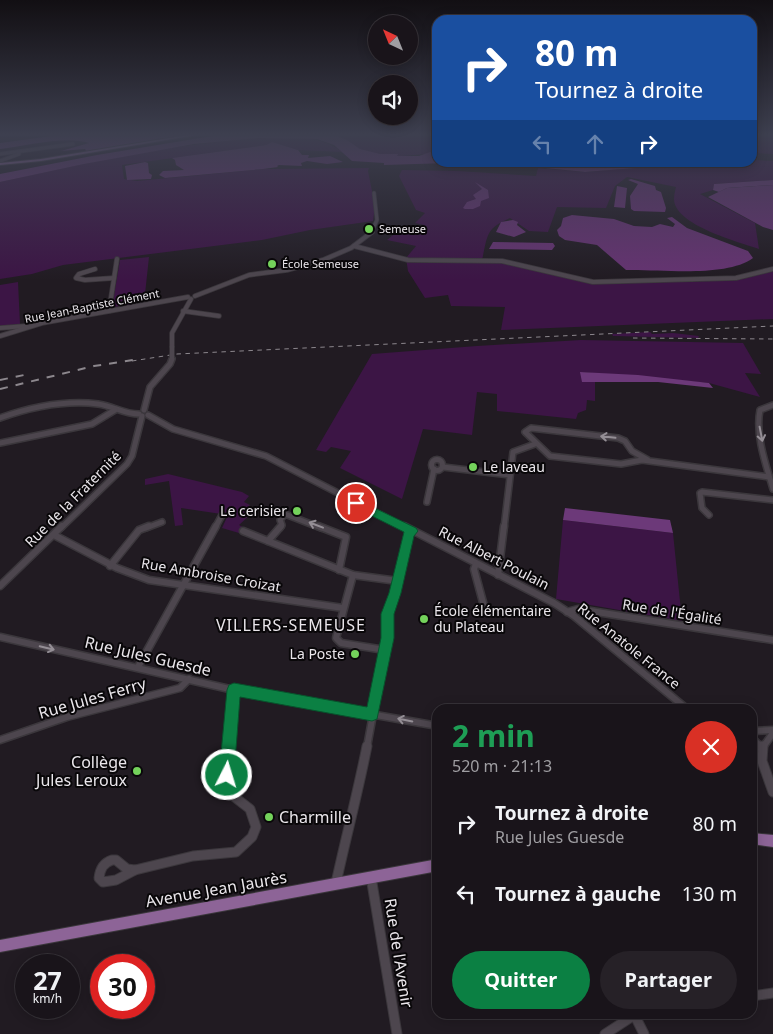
<!DOCTYPE html>
<html lang="fr">
<head>
<meta charset="utf-8">
<style>
	:root { --surface:#19141a; --page:#262127; --text:#f1f3f6; --muted:#9f9ea2; --line:#373339; --accent:#0b8043 }
	body { margin:0; font-family:"Noto Sans",sans-serif; background:var(--page); color:var(--text); height:100vh; display:flex; flex-direction:column; font-size:19px; white-space:nowrap }
	* { box-sizing:border-box; margin:0 }
	p { font-size:16px; color:var(--muted) }
	.icon { flex:none; width:28px; height:28px; fill:none; stroke:currentColor; stroke-width:2; stroke-linecap:round; stroke-linejoin:round }
	.map { position:relative; flex:1; overflow:hidden }
	.details { position:absolute; left:432px; top:704px; width:325px; height:315px; display:flex; flex-direction:column; background:var(--surface); border-radius:15px; box-shadow:0 2px 12px #0003,0 0 0 1px var(--line) }
	.details>* { flex:none }
	.guide { position:absolute; left:432px; top:15px; width:325px; height:152px; border-radius:15px; box-shadow:0 2px 12px #0003,0 0 0 1px var(--line); background:#1a4fa0; color:#fff; overflow:hidden }
	.needle { width:32px; rotate:317deg }
	.buttons { position:absolute; left:368px; top:15px; display:grid; gap:10px }
	.buttons a { display:grid; place-items:center; width:50px; height:50px; border-radius:50%; background:var(--surface); box-shadow:0 2px 12px #0003,0 0 0 1px var(--line); font-size:25px }
	.speed { position:absolute; left:15px; top:954px; display:flex; gap:10px; font-size:25px; font-weight:700; text-align:center }
	.speed>* { display:grid; place-content:center; width:65px; height:65px; border-radius:50%; background:var(--surface); box-shadow:0 2px 12px #0003,0 0 0 1px var(--line); line-height:1 }
	.speed small { font-size:12px; font-weight:400 }
	.speed .limit { border:8px solid #d22; background:#fff; color:#111 }
	.pin { position:absolute; display:grid; place-items:center; width:42px; height:42px; color:#fff; margin:-21px; border:2px solid #fff; border-radius:50%; box-shadow:0 1px 5px #0007 }
	.me { position:absolute; width:55px; margin:-28px; rotate:5deg; stroke-linejoin:round; filter:drop-shadow(0 0 4px #0008) }
	.turn { display:flex; align-items:center; gap:18px; height:105px; padding:0 20px; font-size:22px }
	.turn .icon { width:65px; height:65px; stroke-width:2.5 }
	.turn b { display:block; font-size:35px; line-height:42px }
	.lanes { display:flex; align-items:center; height:48px; padding:0 20px; background:#0003; justify-content:center; gap:25px; direction:ltr }
	.lanes .off { opacity:.35 }
	.round { display:grid; place-items:center; flex:none; width:52px; height:52px; border-radius:26px; background:var(--page) }
	.headline { display:flex; align-items:center; justify-content:space-between; height:85px; padding:0 20px }
	h1 { font-size:30px; font-weight:700; line-height:38px; color:#1e9e55 }
	.button { display:flex; gap:10px; margin-top:auto; padding:10px 20px }
	.button a { flex:1; height:58px; border-radius:30px; background:var(--accent); color:#fff; font-size:20px; font-weight:700; line-height:58px; text-align:center }
	.button a+a { background:var(--page); color:var(--text) }
	ul { padding:0; list-style:none }
	li { display:flex; align-items:center; gap:15px; height:70px; padding:0 20px }
	li div { flex:1 }
	li b { display:block; font-size:19px }
	li em { font-style:normal }
	.map>svg:first-child { display:block }
</style>
</head>
<body>
<div class="map">
<svg width="773" height="1034" viewBox="0 0 773 1034">
	<rect width="100%" height="100%" fill="#211b22"/>
	<g fill="#3c1545">
		<path d="M334 135H437V153L402 156H397V154C385 155 371 154 360 149 351 145 344 139 334 135Z"/>
		<path d="M752 135H773V154L753 153Z"/>
		<path d="M258 138C286 137 318 133 342 152L298 150 272 142 266 145 122 165 124 179 137 181 263 169 369 168 368 171 375 206 373 221 310 230 262 240 63 265 32 274 0 279V182C85 163 171 144 258 138Z"/>
		<path d="M753 160 773 161V180L714 184 713 190 700 194 755 223 759 249C739 242 674 225 674 199 674 195 675 191 676 187L627 177 615 186 606 208 557 207 548 232 529 231 510 218C485 229 488 235 482 260L503 262 588 282 613 283 742 279 773 271V319L501 330 505 307 451 306 448 295 425 298 408 271 406 258 416 246 387 240 398 231 409 233 424 225 415 223 425 213 416 210 399 176 402 170 457 171 536 176 538 168 585 172 636 168 679 162H752Z"/>
		<path d="M149 257 145 294 134 297 132 305 112 307 120 260Z"/>
		<path d="M18 282 20 324 0 327V285Z"/>
		<path d="M650 332 652 334 673 333 699 336 698 338 613 336 612 334Z"/>
		<path d="M581 340 743 343 761 374 745 373 760 397 709 383 581 372 583 382H595V401L587 400 586 410 578 413 576 419 497 411V394L477 392 472 435 423 429 402 499 340 468 351 451 331 447 326 452 316 450 372 354 477 346Z"/>
		<path d="M168 474 242 492 249 496 244 502 250 505 244 511 251 514 239 525 244 528 239 533 222 528 228 515 181 508 183 525 175 526 169 481 145 485V479Z"/>
		<path d="M563 520 673 533 682 621 556 599Z"/>
	</g>
	<g fill="#6c3979">
		<path d="M59 135H191L87 152 85 149 61 151 89 143C66 135 26 146 0 149V143Z"/>
		<path d="M773 180V185L727 188 719 192 713 190 714 184Z"/>
		<path d="M580 372 638 375 709 383 713 388 658 382H582Z"/>
		<path d="M565 508 670 520 673 533 563 520Z"/>
	</g>
	<g fill="#663372">
		<path d="M218 135H334L347 140 360 149 380 154H398L397 156H419L430 152 437 153 438 162 448 163 384 165V163L352 161 334 145 317 139 258 138 194 144 84 164 0 182V174L97 155Z"/>
		<path d="M272 142 298 150 302 155H309L308 158 330 156 343 162 327 164 307 161 301 163 302 166 279 165 277 166 278 167 263 169 165 178 159 175 163 171 184 170 176 165 175 160 172 158 266 145Z"/>
		<path d="M145 162 148 163 149 173 152 175 151 179 127 180 125 166Z"/>
		<path d="M495 163H679L636 168 585 172Z"/>
		<path d="M631 179 655 186 656 190 661 192 666 208 665 212 634 211 631 209 630 196 638 184 628 180Z"/>
		<path d="M475 182 488 190 489 198 481 201 480 206 473 209H465L463 208 467 202 476 199 473 195 482 189Z"/>
		<path d="M773 185V230L763 227 708 197 727 188Z"/>
		<path d="M617 186 627 188 625 208 614 207Z"/>
		<path d="M572 215 614 219 634 226 652 227 660 224 673 227 675 224 667 218 672 217 687 228 748 251 753 258C726 278 660 269 626 270L597 245 565 240 559 236 557 230 561 226 563 218Z"/>
		<path d="M513 220 518 222 517 225 526 232 514 237 496 232 501 222Z"/>
		<path d="M493 242 553 243 555 246 552 250 489 249Z"/>
	</g>
	<g fill="none" stroke-linecap="round" stroke-linejoin="round">
		<defs>
			<g id="minor-far4">
				<path d="M0 154 73 144"/>
				<path d="M0 161 19 154"/>
				<path d="M371 233 377 220 374 193"/>
			</g>
			<g id="minor-far3">
				<path d="M354 246 408 260 502 261 593 282 736 278 773 269"/>
				<path d="M95 269 79 274 76 278 85 280 114 278"/>
				<path d="M195 296 249 275 287 270 323 260 351 248 372 232"/>
				<path d="M109 311 117 259"/>
				<path d="M183 311 219 316"/>
				<path d="M0 328 26 326"/>
				<path d="M0 336 42 323 188 297"/>
				<path d="M172 346V333L191 299"/>
				<path d="M171 361 172 358"/>
			</g>
			<g id="minor-far2">
				<path d="M773 405 760 410C755 435 766 465 773 489"/>
				<path d="M144 410 150 387 170 364 172 359"/>
				<path d="M148 415 173 429 266 456 406 528"/>
				<path d="M0 418C31 407 65 400 98 404 113 406 124 414 139 414"/>
				<path d="M0 443 92 424 115 410"/>
				<circle cx="437" cy="465" r="5.5"/>
				<path d="M648 460 632 451 625 441 618 438 531 428 525 432 550 456 621 464 642 460 769 477"/>
				<path d="M443 467 510 475"/>
				<path d="M427 502 434 469"/>
				<path d="M709 515 702 508 700 493 702 492 773 500"/>
				<path d="M61 528 127 464 132 456 142 416"/>
				<path d="M146 528 162 522"/>
				<path d="M215 528 222 515"/>
				<path d="M280 528 282 525 280 520 285 514 321 528"/>
				<path d="M504 528 513 452 535 444"/>
			</g>
			<g id="minor-far1">
				<path d="M318 526 346 537 339 570"/>
				<path d="M404 526 554 603 574 616 687 709"/>
				<path d="M243 531 353 575 398 581"/>
				<path d="M54 535 117 568 149 580 343 608"/>
				<path d="M268 541 281 526"/>
				<path d="M476 564 474 569 484 606"/>
				<path d="M110 566 139 530 149 526"/>
				<path d="M353 575 336 638 341 643 385 650"/>
				<path d="M498 575 504 526"/>
				<path d="M0 586 62 526"/>
				<path d="M567 612 578 609 773 640"/>
				<path d="M0 637 234 690 438 726"/>
				<path d="M138 667 216 526"/>
				<path d="M752 731 773 730"/>
				<path d="M752 738 761 747"/>
				<path d="M0 740 67 717 180 688 189 679"/>
				<path d="M229 747 234 690"/>
				<path d="M367 747 387 638 388 614 395 593 408 534 412 531"/>
				<path d="M763 747 773 733"/>
			</g>
			<g id="minor">
				<path d="M760 746 762 748"/>
				<path d="M763 746 762 761 773 792"/>
				<path d="M112 860H116L127 869 135 870 116 880 103 882 99 878C100 869 103 863 112 860Z"/>
				<path d="M135 870 193 856 236 852 252 837 256 827 250 809 228 792 226 786 229 746"/>
				<path d="M371 877 397 1034"/>
				<path d="M336 883C346 837 358 792 367 746"/>
				<path d="M752 996 773 993"/>
				<path d="M634 1014 644 1034"/>
				<path d="M605 1034 636 1014"/>
			</g>
			<g id="major">
				<path d="M187 135H197L41 161 0 165V163L41 159Z"/>
				<path d="M752 833 773 835V847L752 844Z"/>
				<path d="M438 859V871L0 952V940Z"/>
			</g>
		</defs>
		<use href="#minor-far4" stroke="#3b373c" stroke-width="4.5"/>
		<use href="#minor-far3" stroke="#3b373c" stroke-width="5.5"/>
		<use href="#minor-far2" stroke="#3b373c" stroke-width="8"/>
		<use href="#minor-far1" stroke="#3b373c" stroke-width="9"/>
		<use href="#minor" stroke="#3b373c" stroke-width="11"/>
		<use href="#major" stroke="#3b373c" stroke-width="2"/>
		<use href="#minor-far4" stroke="#4d464e" stroke-width="3"/>
		<use href="#minor-far3" stroke="#4d464e" stroke-width="4"/>
		<use href="#minor-far2" stroke="#4d464e" stroke-width="5"/>
		<use href="#minor-far1" stroke="#4d464e" stroke-width="6"/>
		<use href="#minor" stroke="#4d464e" stroke-width="9"/>
		<use href="#major" fill="#8d6497" fill-rule="evenodd"/>
		<g stroke="#8c878d" stroke-width="1" stroke-dasharray="4.5 4.5" stroke-linecap="butt">
			<path d="M633 338 773 339"/>
			<path d="M132 361 177 354 773 326"/>
		</g>
		<g stroke="#8c878d" stroke-width="2" stroke-dasharray="8 8" stroke-linecap="butt">
			<path d="M0 380 24 375"/>
			<path d="M0 389 94 366 140 359"/>
		</g>
		<defs>
			<path id="minor-bridge" d="M172 346V358"/>
		</defs>
		<use href="#minor-bridge" stroke="#3b373c" stroke-width="5.5" stroke-linecap="butt"/>
		<use href="#minor-bridge" stroke="#4d464e" stroke-width="4"/>
	</g>
	<defs><path id="oneway-shaft" d="M-6 0H5M1.5-3L5.5 0L1.5 3" fill="none" stroke-width="1.6" stroke-linecap="round" stroke-linejoin="round" transform="scale(1.25)"/></defs>
	<g stroke="#948e95">
		<use href="#oneway-shaft" transform="translate(761 434) rotate(79)"/>
		<use href="#oneway-shaft" transform="translate(608 437) rotate(-174)"/>
		<use href="#oneway-shaft" transform="translate(316 525) rotate(-159)"/>
		<use href="#oneway-shaft" transform="translate(47 648) rotate(13)"/>
		<use href="#oneway-shaft" transform="translate(405 720) rotate(-169)"/>
	</g>
	<linearGradient id="sky" x2="0" y2="1"><stop stop-color="#120f13"/><stop offset="0.48" stop-color="#3d3f4f"/><stop offset="1" stop-color="#3d3f4f" stop-opacity="0"/></linearGradient>
	<rect width="773" height="280" fill="url(#sky)"/>
	<path fill="#0b8043" stroke="#07532c" d="M356 499 416 528 418 531 414 536 401 593 394 614V638L377 719 372 721 240 697 234 775 232 780 227 782 221 780 219 775 227 690 229 685 234 683 367 707 381 638V614L389 593 404 532 352 506 351 503Z"/>
	<g fill="#74d25b" stroke="#090709" stroke-width="2">
		<circle cx="369" cy="229" r="5"/>
		<circle cx="272" cy="264" r="5"/>
		<circle cx="473" cy="467" r="5"/>
		<circle cx="297" cy="511" r="5"/>
		<circle cx="424" cy="619" r="5"/>
		<circle cx="355" cy="654" r="5"/>
		<circle cx="137" cy="771" r="5"/>
		<circle cx="269" cy="817" r="5"/>
	</g>
	<g text-anchor="middle" stroke-width="4" stroke-linejoin="round" paint-order="stroke">
		<g font-size="11" fill="#eae6eb" stroke="#090709" text-anchor="start">
			<text x="379" y="233">Semeuse</text>
			<text x="282" y="268">École Semeuse</text>
		</g>
		<g font-size="11" fill="#eae6eb" stroke="#090709">
			<text transform="translate(92 306) rotate(-11)" y="4">Rue Jean-Baptiste Clément</text>
		</g>
		<g font-size="14" fill="#eae6eb" stroke="#090709" text-anchor="start">
			<text x="483" y="472">Le laveau</text>
			<text x="287" y="516" text-anchor="end">Le cerisier</text>
			<text x="434" y="616">École élémentaire<tspan x="434" dy="16">du Plateau</tspan></text>
			<text x="345" y="659" text-anchor="end">La Poste</text>
		</g>
		<g font-size="14" fill="#eae6eb" stroke="#090709">
			<text transform="translate(73 499) rotate(-45)" y="5">Rue de la Fraternité</text>
			<text transform="translate(494 558) rotate(27)" y="5">Rue Albert Poulain</text>
			<text transform="translate(211 575) rotate(10)" y="5">Rue Ambroise Croizat</text>
			<text transform="translate(672 612) rotate(9)" y="5">Rue de l'Égalité</text>
			<text transform="translate(629 646) rotate(39)" y="5">Rue Anatole France</text>
		</g>
		<g font-size="16" letter-spacing="1" fill="#eae6eb" stroke="#090709">
			<text x="291" y="631">VILLERS-SEMEUSE</text>
		</g>
		<g font-size="16" fill="#eae6eb" stroke="#090709">
			<text transform="translate(148 656) rotate(13)" y="6">Rue Jules Guesde</text>
			<text transform="translate(92 698) rotate(-16)" y="6">Rue Jules Ferry</text>
			<text transform="translate(216 889) rotate(-10)" y="6">Avenue Jean Jaurès</text>
			<text transform="translate(399 953) rotate(81)" y="6">Rue de l'Avenir</text>
		</g>
		<g font-size="16" fill="#eae6eb" stroke="#090709" text-anchor="end">
			<text x="127" y="768">Collège<tspan x="127" dy="18">Jules Leroux</tspan></text>
			<text x="279" y="823" text-anchor="start">Charmille</text>
		</g>
	</g>
</svg>
<div class="buttons">
<a><svg class="needle" viewBox="-14 -14 28 28"><path d="M0-13l5 13h-10z" fill="#e53935"/><path d="M0 13l5-13h-10z" fill="#9f9ea2"/></svg></a>
<a><svg class="icon" aria-label="sound" viewBox="0 0 24 24"><path d="M4 9h4l5-4v14l-5-4H4zM17 9q2 3 0 6"/></svg></a>
</div>
<div class="speed"><div>27<small>km/h</small></div><div class="limit">30</div></div>
<div class="pin" style="left:356px;top:503px;background:#d93025"><svg class="icon" aria-label="arrive" viewBox="0 0 24 24"><path d="M6 21V4h12l-3 4 3 4H6"/></svg></div>
<svg class="me" style="left:227px;top:775px" viewBox="-20 -20 40 40"><circle r="17" fill="#0b8043" stroke="#fff" stroke-width="3"/><path d="M0-11L8 9 0 5-8 9z" fill="#fff"/></svg>
<div class="guide">
<div class="turn"><svg class="icon" aria-label="right" viewBox="0 0 24 24"><path d="M7 20v-9h11M14 6l5 5-5 5"/></svg><div><b>80 m</b>Tournez à droite</div></div>
<div class="lanes"><svg class="icon off" aria-label="left" viewBox="0 0 24 24"><path d="M17 20v-9H6M10 6l-5 5 5 5"/></svg><svg class="icon off" aria-label="ahead" viewBox="0 0 24 24"><path d="M12 20V5M6 11l6-6 6 6"/></svg><svg class="icon" aria-label="right" viewBox="0 0 24 24"><path d="M7 20v-9h11M14 6l5 5-5 5"/></svg></div>
</div>
<section class="details">
<div class="headline"><div><h1>2 min</h1><p>520 m · 21:13</p></div><a class="round" style="background:#d93025;color:#fff"><svg class="icon" aria-label="close" viewBox="0 0 24 24"><path d="M6 6l12 12M18 6L6 18"/></svg></a></div>
<ul>
<li><svg class="icon" aria-label="right" viewBox="0 0 24 24"><path d="M7 20v-9h11M14 6l5 5-5 5"/></svg><div><b>Tournez à droite</b><p>Rue Jules Guesde</p></div><em>80 m</em></li>
<li><svg class="icon" aria-label="left" viewBox="0 0 24 24"><path d="M17 20v-9H6M10 6l-5 5 5 5"/></svg><div><b>Tournez à gauche</b></div><em>130 m</em></li>
</ul>
<div class="button"><a>Quitter</a><a>Partager</a></div>
</section>
</div>
</body>
</html>
